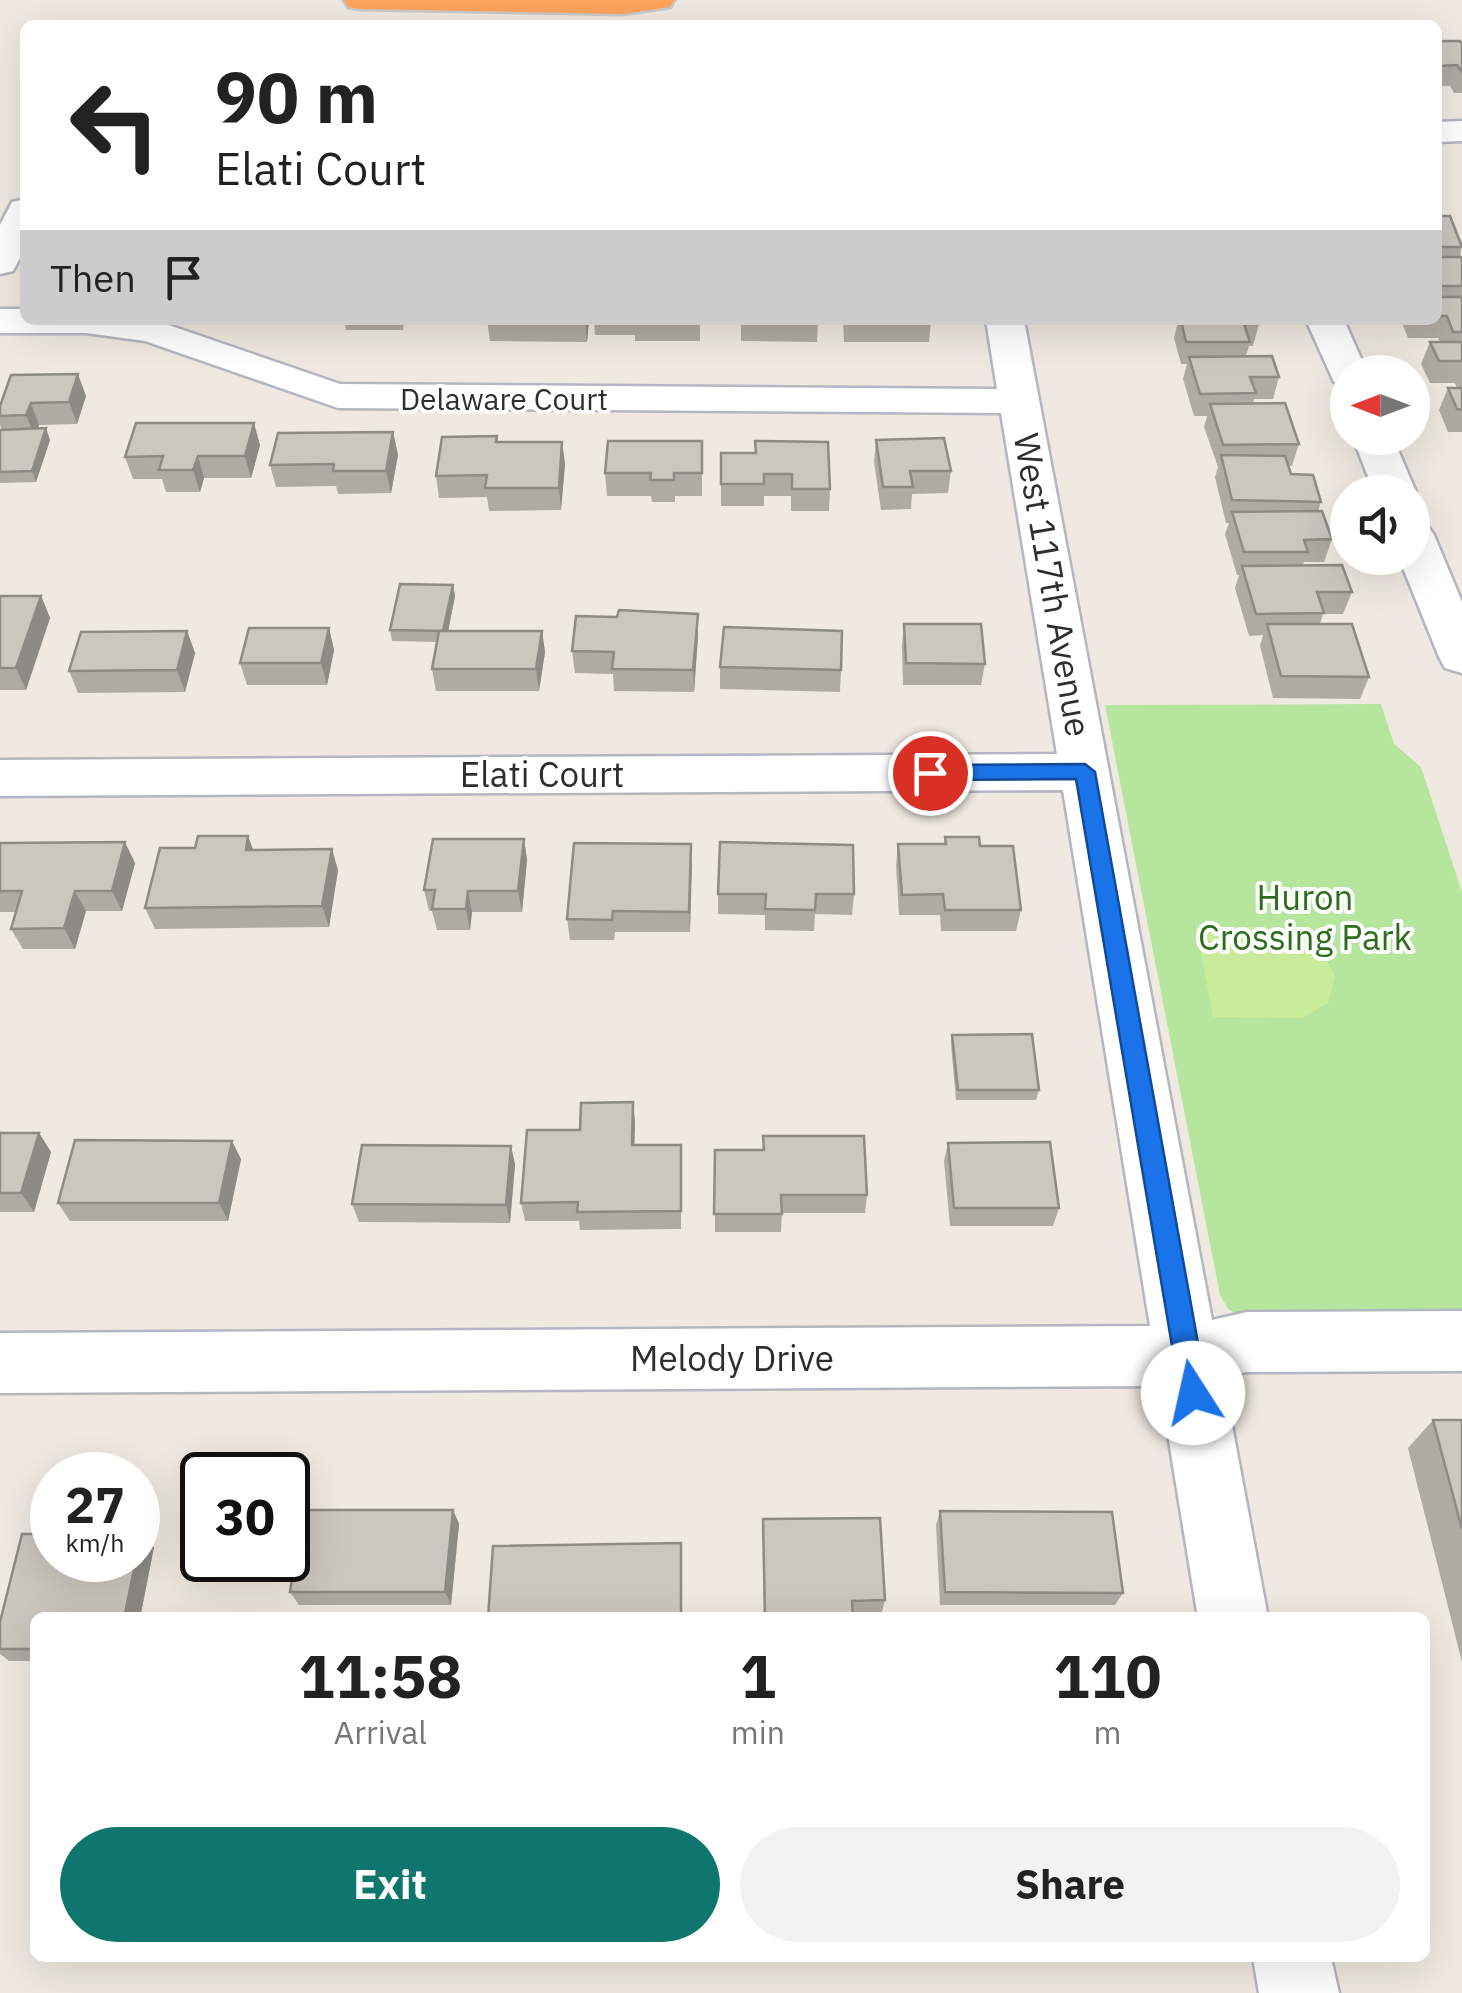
<!DOCTYPE html>
<html lang="en">
<head>
<meta charset="utf-8">
<style>
	:root { --surface:#fff; --page:#f2f2f2; --text:#222; --muted:#767676; --accent:#0f766e }
	body { margin:0; font-family:"IBM Plex Sans",sans-serif; background:var(--page); color:var(--text); height:100vh; display:flex; flex-direction:column; font-size:38px; white-space:nowrap }
	* { box-sizing:border-box; margin:0 }
	p { font-size:32px; color:var(--muted) }
	.icon { flex:none; width:55px; height:55px; fill:none; stroke:currentColor; stroke-width:2; stroke-linecap:round; stroke-linejoin:round }
	.map { position:relative; flex:1; overflow:hidden }
	.panel { position:absolute; left:30px; top:1612px; width:1400px; height:350px; display:flex; flex-direction:column; background:var(--surface); border-radius:15px; box-shadow:0 10px 40px #0002 }
	.panel>* { flex:none }
	.top-card { position:absolute; left:20px; top:20px; width:1422px; height:305px; border-radius:15px; box-shadow:0 10px 40px #0002; background:#fff; color:var(--text); overflow:hidden }
	.needle { width:65px; rotate:270deg }
	.buttons { position:absolute; left:1330px; top:355px; display:grid; gap:20px }
	.buttons a { display:grid; place-items:center; width:100px; height:100px; border-radius:50%; background:var(--surface); box-shadow:0 10px 40px #0002; font-size:50px }
	.speed { position:absolute; left:30px; top:1452px; display:flex; gap:20px; font-size:50px; font-weight:700; text-align:center }
	.speed>* { display:grid; place-content:center; width:130px; height:130px; border-radius:50%; background:var(--surface); box-shadow:0 10px 40px #0002; line-height:1 }
	.speed small { font-size:25px; font-weight:400 }
	.speed .limit { border:5px solid #111; border-radius:15px; background:#fff; color:#111 }
	.pin { position:absolute; display:grid; place-items:center; width:85px; height:85px; color:#fff; margin:-42px; border:5px solid #fff; border-radius:50%; box-shadow:0 2px 10px #0007 }
	.me { position:absolute; width:110px; margin:-55px; rotate:350deg; stroke-linejoin:round; filter:drop-shadow(0 0 8px #0008) }
	.turn { display:flex; align-items:center; gap:35px; height:210px; padding:0 30px; font-size:45px }
	.turn .icon { width:130px; height:130px; stroke-width:2.5 }
	.turn b { display:block; font-size:70px; line-height:85px }
	.then { display:flex; align-items:center; height:95px; padding:0 30px; background:#0003; gap:20px; font-size:38px }
	.eta { display:flex; justify-content:space-evenly; align-items:center; height:170px; text-align:center }
	.eta b { font-size:60px; font-weight:800; line-height:70px }
	.primary-button { display:flex; gap:20px; margin-top:auto; padding:20px 30px }
	.primary-button a { flex:1; height:115px; border-radius:60px; background:var(--accent); color:#fff; font-size:40px; font-weight:800; line-height:115px; text-align:center }
	.primary-button a+a { background:var(--page); color:var(--text) }
	.map>svg:first-child { display:block }
</style>
</head>
<body>
<div class="map">
<svg width="1462" height="1993" viewBox="0 0 1462 1993">
	<rect width="100%" height="100%" fill="#efe9e1"/>
	<path fill="#b6e59e" d="M1381 704 1394 744 1421 767 1462 892V1320H1245L1228 1309 1220 1295 1105 705Z"/>
	<path fill="#c9ec9a" d="M1196 928C1251 929 1312 914 1335 977L1328 1003 1302 1018 1213 1017Z"/>
	<g fill="none" stroke-linecap="round" stroke-linejoin="round">
		<defs>
			<g id="street">
				<path d="M1462 121V141L1438 142V122Z"/>
				<path d="M25 199V249L13 271 0 274V225L12 202Z"/>
				<path d="M0 309H25V320H154L340 384 997 389 986 320H1024L1212 1320 1247 1312 1462 1311V1371L1247 1372 1223 1377 1268 1618H1198L1160 1386 0 1393V1333L1150 1326 1063 790 0 796V760L1057 754 1001 413 338 408 145 341 86 333H0Z"/>
				<path d="M1306 320H1344L1367 372H1348V386L1334 382Z"/>
				<path d="M1353 438H1393L1416 492 1412 498V492H1374Z"/>
				<path d="M1412 521 1427 525 1434 535 1462 602V673L1445 668 1439 657 1399 558H1412Z"/>
				<path d="M1253 1958H1331L1339 1993H1259Z"/>
			</g>
			<path id="highway" d="M344 0H674L670 7 623 14 359 9 348 7Z"/>
		</defs>
		<use href="#street" stroke="#b4b7c1" stroke-width="5"/>
		<use href="#highway" stroke="#c9c9c9" stroke-width="5"/>
		<use href="#street" fill="#fff" fill-rule="evenodd"/>
		<use href="#highway" fill="#ffa35c" fill-rule="evenodd"/>
	</g>
	<g fill="#afaba4">
		<path d="M1438 41 1462 44V93H1454L1450 86H1438Z"/>
		<path d="M1438 216 1462 244 1460 257H1462V432H1448L1439 410 1448 388H1457L1455 383H1430L1421 364 1430 342H1440L1438 338H1408L1401 320H1438Z"/>
		<path d="M344 320H439L438 324H404L403 330H346Z"/>
		<path d="M487 320H589L587 342 490 341Z"/>
		<path d="M594 320H700V341H635V335H595Z"/>
		<path d="M741 320H818L817 342 741 341Z"/>
		<path d="M843 320H931L929 342H844Z"/>
		<path d="M1171 320H1258L1259 324 1253 346H1249L1246 356 1279 377 1273 399H1254L1253 404 1299 444 1292 466H1288L1291 474 1321 502 1318 511 1332 539 1324 562H1304L1303 565 1352 592 1343 614H1323L1320 624 1369 677 1360 699 1273 698 1260 646 1263 635 1249 636 1235 588 1239 575H1237L1225 534 1229 523H1226L1215 477 1218 467 1204 427 1207 416H1194L1183 379 1187 364H1181L1174 338 1178 321 1172 322Z"/>
		<path d="M86 396 77 424 39 425 38 429 50 440 36 482 0 483V430H2L0 425V406Z"/>
		<path d="M393 432 398 455 391 493 338 494 336 486 276 487 270 465Z"/>
		<path d="M497 436 498 442H562L565 464 561 510 489 511 487 497 439 498 436 476Z"/>
		<path d="M876 440 951 471 948 493 912 494 911 509 881 510 874 462Z"/>
		<path d="M702 441V496H675V502H652L651 496H607L605 473Z"/>
		<path d="M260 445 251 478H204L200 492H166L162 479H133L125 457Z"/>
		<path d="M721 453H755L830 489 829 511H791V496H764V506H721Z"/>
		<path d="M453 585 455 596 448 631H542L545 652 539 691H436L432 669 437 642 392 641 390 630Z"/>
		<path d="M0 596H41L50 618 26 690H0Z"/>
		<path d="M617 617 698 636 694 692 614 691 613 674 575 673 572 651Z"/>
		<path d="M904 624 985 664 981 685H903L902 646Z"/>
		<path d="M329 628 334 650 327 685H247L240 663Z"/>
		<path d="M187 631 195 653 185 692 78 693 69 671Z"/>
		<path d="M720 667 841 670 840 692 720 689Z"/>
		<path d="M945 837 980 846 1021 910 1016 931H941L940 915H899L896 865 898 844H944Z"/>
		<path d="M524 839 527 860 522 912H472L470 930H437L432 911H429L424 890Z"/>
		<path d="M0 843 135 863 122 911H86L75 949H23L11 929 16 912H0Z"/>
		<path d="M691 844 690 932H615L614 940H570L567 919Z"/>
		<path d="M253 850 338 870 329 927 155 929 145 908Z"/>
		<path d="M718 894H854L852 915 815 914 814 931 765 930V915L718 914Z"/>
		<path d="M952 1035 1039 1090 1036 1100H956L951 1045Z"/>
		<path d="M635 1121 634 1145H681V1229L580 1230 579 1221H525L521 1203 580 1130Z"/>
		<path d="M0 1133H39L51 1152 34 1212H0Z"/>
		<path d="M948 1143 1059 1208 1053 1226H950L944 1161Z"/>
		<path d="M715 1150 867 1195 865 1213H782L781 1232H715Z"/>
		<path d="M241 1159 228 1221H70L58 1203Z"/>
		<path d="M515 1164 510 1223 359 1222 352 1204Z"/>
		<path d="M1433 1420H1462V1662L1408 1448Z"/>
		<path d="M453 1510 459 1524 451 1605H299L290 1592Z"/>
		<path d="M940 1511 1123 1593 1115 1605H940L936 1525Z"/>
		<path d="M763 1519 885 1600 882 1612 852 1613 853 1618H764Z"/>
		<path d="M154 1547 140 1618H35V1661H9L0 1654V1622Z"/>
	</g>
	<g fill="#8e8b86">
		<path d="M585 320H589L587 342Z"/>
		<path d="M78 374 86 396 77 424 69 402Z"/>
		<path d="M31 403 39 425 35 437 26 415Z"/>
		<path d="M254 423 260 445 251 478 245 456Z"/>
		<path d="M46 428 50 440 36 482 32 471Z"/>
		<path d="M393 432 398 455 391 493 386 471Z"/>
		<path d="M562 442 565 464 561 510 559 488Z"/>
		<path d="M198 456 204 478 200 492 193 470Z"/>
		<path d="M453 585 455 596 446 642 443 631Z"/>
		<path d="M41 596 50 618 26 690 16 668Z"/>
		<path d="M698 614V636L694 692 693 670Z"/>
		<path d="M329 628 334 650 327 685 321 663Z"/>
		<path d="M187 631 195 653 185 692 177 670Z"/>
		<path d="M542 631 545 652 539 691 536 669Z"/>
		<path d="M248 836 256 857 246 850Z"/>
		<path d="M524 839 527 860 522 912 518 891Z"/>
		<path d="M125 842 135 863 122 911 112 891Z"/>
		<path d="M691 844 692 865 690 932 689 912Z"/>
		<path d="M332 849 338 870 329 927 322 906Z"/>
		<path d="M75 891 86 911 75 949 64 928Z"/>
		<path d="M468 891 472 912 470 930 466 909Z"/>
		<path d="M633 1102 635 1121 634 1163 632 1145Z"/>
		<path d="M39 1133 51 1152 34 1212 21 1193Z"/>
		<path d="M232 1141 241 1159 228 1221 219 1203Z"/>
		<path d="M511 1146 515 1164 510 1223 506 1205Z"/>
		<path d="M453 1510 459 1524 451 1605 445 1592Z"/>
		<path d="M142 1534 154 1547 140 1618H124Z"/>
	</g>
	<g fill="#cbc7bf" stroke="#8e8b86" stroke-width="2.5">
		<path d="M77 23 105 25H75Z"/>
		<path d="M1438 41H1460L1462 44V72L1457 65 1438 66Z"/>
		<path d="M1438 216H1450L1462 247H1438Z"/>
		<rect x="1438" y="257" width="24" height="29"/>
		<path d="M1438 297H1462V332H1453L1447 316H1438Z"/>
		<path d="M1181 320H1258L1259 324H1244L1250 342H1186Z"/>
		<path d="M1430 342H1462V361H1439Z"/>
		<path d="M1272 356 1279 377H1250L1256 393 1200 394 1189 357Z"/>
		<path d="M78 374 69 402 31 403 26 415 0 416V406L11 375Z"/>
		<path d="M1448 388H1462V410L1457 409Z"/>
		<path d="M1285 403 1299 444 1223 445 1210 404Z"/>
		<path d="M136 423H254L245 456H198L193 470H159L163 456 125 457Z"/>
		<path d="M46 428 32 471 0 472V430Z"/>
		<path d="M393 432 386 471H333L334 464 270 465 278 433Z"/>
		<path d="M497 436 496 442H562L559 488H485L487 475 436 476 442 437Z"/>
		<path d="M944 438 951 471H910L913 487H883L876 440Z"/>
		<path d="M608 441H702V473H674V480H650L651 473H605Z"/>
		<path d="M755 441 828 442 830 489H792V474H764V484H721V453H756Z"/>
		<path d="M1221 455 1285 456 1291 474 1313 475 1321 502 1232 500Z"/>
		<path d="M1322 511 1332 539 1304 540 1308 552H1244L1232 512Z"/>
		<path d="M1342 565 1352 592H1317L1324 613 1256 614 1242 566Z"/>
		<path d="M400 584 453 585 443 631 390 630Z"/>
		<path d="M0 596H41L16 668H0Z"/>
		<path d="M619 610 698 614 693 670 612 669 614 652 572 651 576 616 617 617Z"/>
		<path d="M904 624H981L985 664 906 663Z"/>
		<path d="M1267 624H1352L1369 677 1281 676Z"/>
		<path d="M724 627 842 631 841 670 720 667Z"/>
		<path d="M249 628H329L321 663H240Z"/>
		<path d="M187 631 177 670 69 671 81 632Z"/>
		<path d="M439 631H542L536 669H432Z"/>
		<path d="M198 836H248L246 850 332 849 322 906 145 908 160 848H195Z"/>
		<path d="M945 837H979L980 846H1013L1021 910H945L943 894 902 895 898 844H946Z"/>
		<path d="M433 839H524L518 891H468L466 909H432L435 890H424Z"/>
		<path d="M125 842 112 891H75L64 928 11 929 22 891H0V843Z"/>
		<path d="M720 842 853 845 854 894H816L815 910 765 909 766 894H718Z"/>
		<path d="M574 843 691 844 689 912 613 911 612 920 567 919Z"/>
		<path d="M1032 1034 1039 1090H958L952 1035Z"/>
		<path d="M633 1102 632 1145H681V1211L577 1212 578 1202 521 1203 527 1130H580L581 1103Z"/>
		<path d="M0 1133H39L21 1193H0Z"/>
		<path d="M763 1136H864L867 1195H781L782 1214H714L715 1150H764Z"/>
		<path d="M75 1140 232 1141 219 1203H58Z"/>
		<path d="M1050 1142 1059 1208H954L948 1143Z"/>
		<path d="M362 1145 511 1146 506 1205 352 1204Z"/>
		<path d="M1433 1420H1462V1529Z"/>
		<path d="M302 1510H453L445 1592H290Z"/>
		<path d="M940 1511 1112 1512 1123 1593 945 1592Z"/>
		<path d="M880 1518 885 1600 852 1601 853 1618H765L763 1519Z"/>
		<path d="M22 1534H52V1560H136L124 1618H35V1649H0V1622Z"/>
		<path d="M138 1534H142L138 1555Z"/>
		<path d="M681 1543V1618H488L493 1546Z"/>
	</g>
	<path fill="#1a73e8" stroke="#114b97" stroke-width="2.5" d="M1085 764 1095 772 1207 1393 1203 1402 1193 1406 1184 1402 1180 1393 1076 779 930 780 919 773 930 765Z"/>
	<g text-anchor="middle" stroke-width="8" stroke-linejoin="round" paint-order="stroke">
		<g font-size="30" fill="#2e2e2e" stroke="#fff">
			<text x="504" y="410">Delaware Court</text>
		</g>
		<g font-size="35" fill="#2e2e2e" stroke="#fff">
			<text transform="translate(1052 585) rotate(80)" y="12">West 117th Avenue</text>
			<text x="542" y="787">Elati Court</text>
			<text x="732" y="1371">Melody Drive</text>
		</g>
		<g font-size="35" fill="#2c6e1b" stroke="#fff">
			<text x="1305" y="910">Huron<tspan x="1305" dy="40">Crossing Park</tspan></text>
		</g>
	</g>
</svg>
<div class="buttons">
<a><svg class="needle" viewBox="-14 -14 28 28"><path d="M0-13l5 13h-10z" fill="#e53935"/><path d="M0 13l5-13h-10z" fill="#767676"/></svg></a>
<a><svg class="icon" aria-label="sound" viewBox="0 0 24 24"><path d="M4 9h4l5-4v14l-5-4H4zM17 9q2 3 0 6"/></svg></a>
</div>
<div class="speed"><div>27<small>km/h</small></div><div class="limit">30</div></div>
<div class="pin" style="left:930px;top:773px;background:#d93025"><svg class="icon" aria-label="arrive" viewBox="0 0 24 24"><path d="M6 21V4h12l-3 4 3 4H6"/></svg></div>
<svg class="me" style="left:1193px;top:1393px" viewBox="-20 -20 40 40"><circle r="19" fill="#fff"/><path d="M0-13L10 11 0 6-10 11z" fill="#1a73e8"/></svg>
<div class="top-card">
<div class="turn"><svg class="icon" aria-label="left" viewBox="0 0 24 24"><path d="M17 20v-9H6M10 6l-5 5 5 5"/></svg><div><b>90 m</b>Elati Court</div></div>
<div class="then">Then<svg class="icon" aria-label="arrive" viewBox="0 0 24 24"><path d="M6 21V4h12l-3 4 3 4H6"/></svg></div>
</div>
<section class="panel">
<div class="eta">
<div><b>11:58</b><p>Arrival</p></div>
<div><b>1</b><p>min</p></div>
<div><b>110</b><p>m</p></div>
</div>
<div class="primary-button"><a>Exit</a><a>Share</a></div>
</section>
</div>
</body>
</html>
